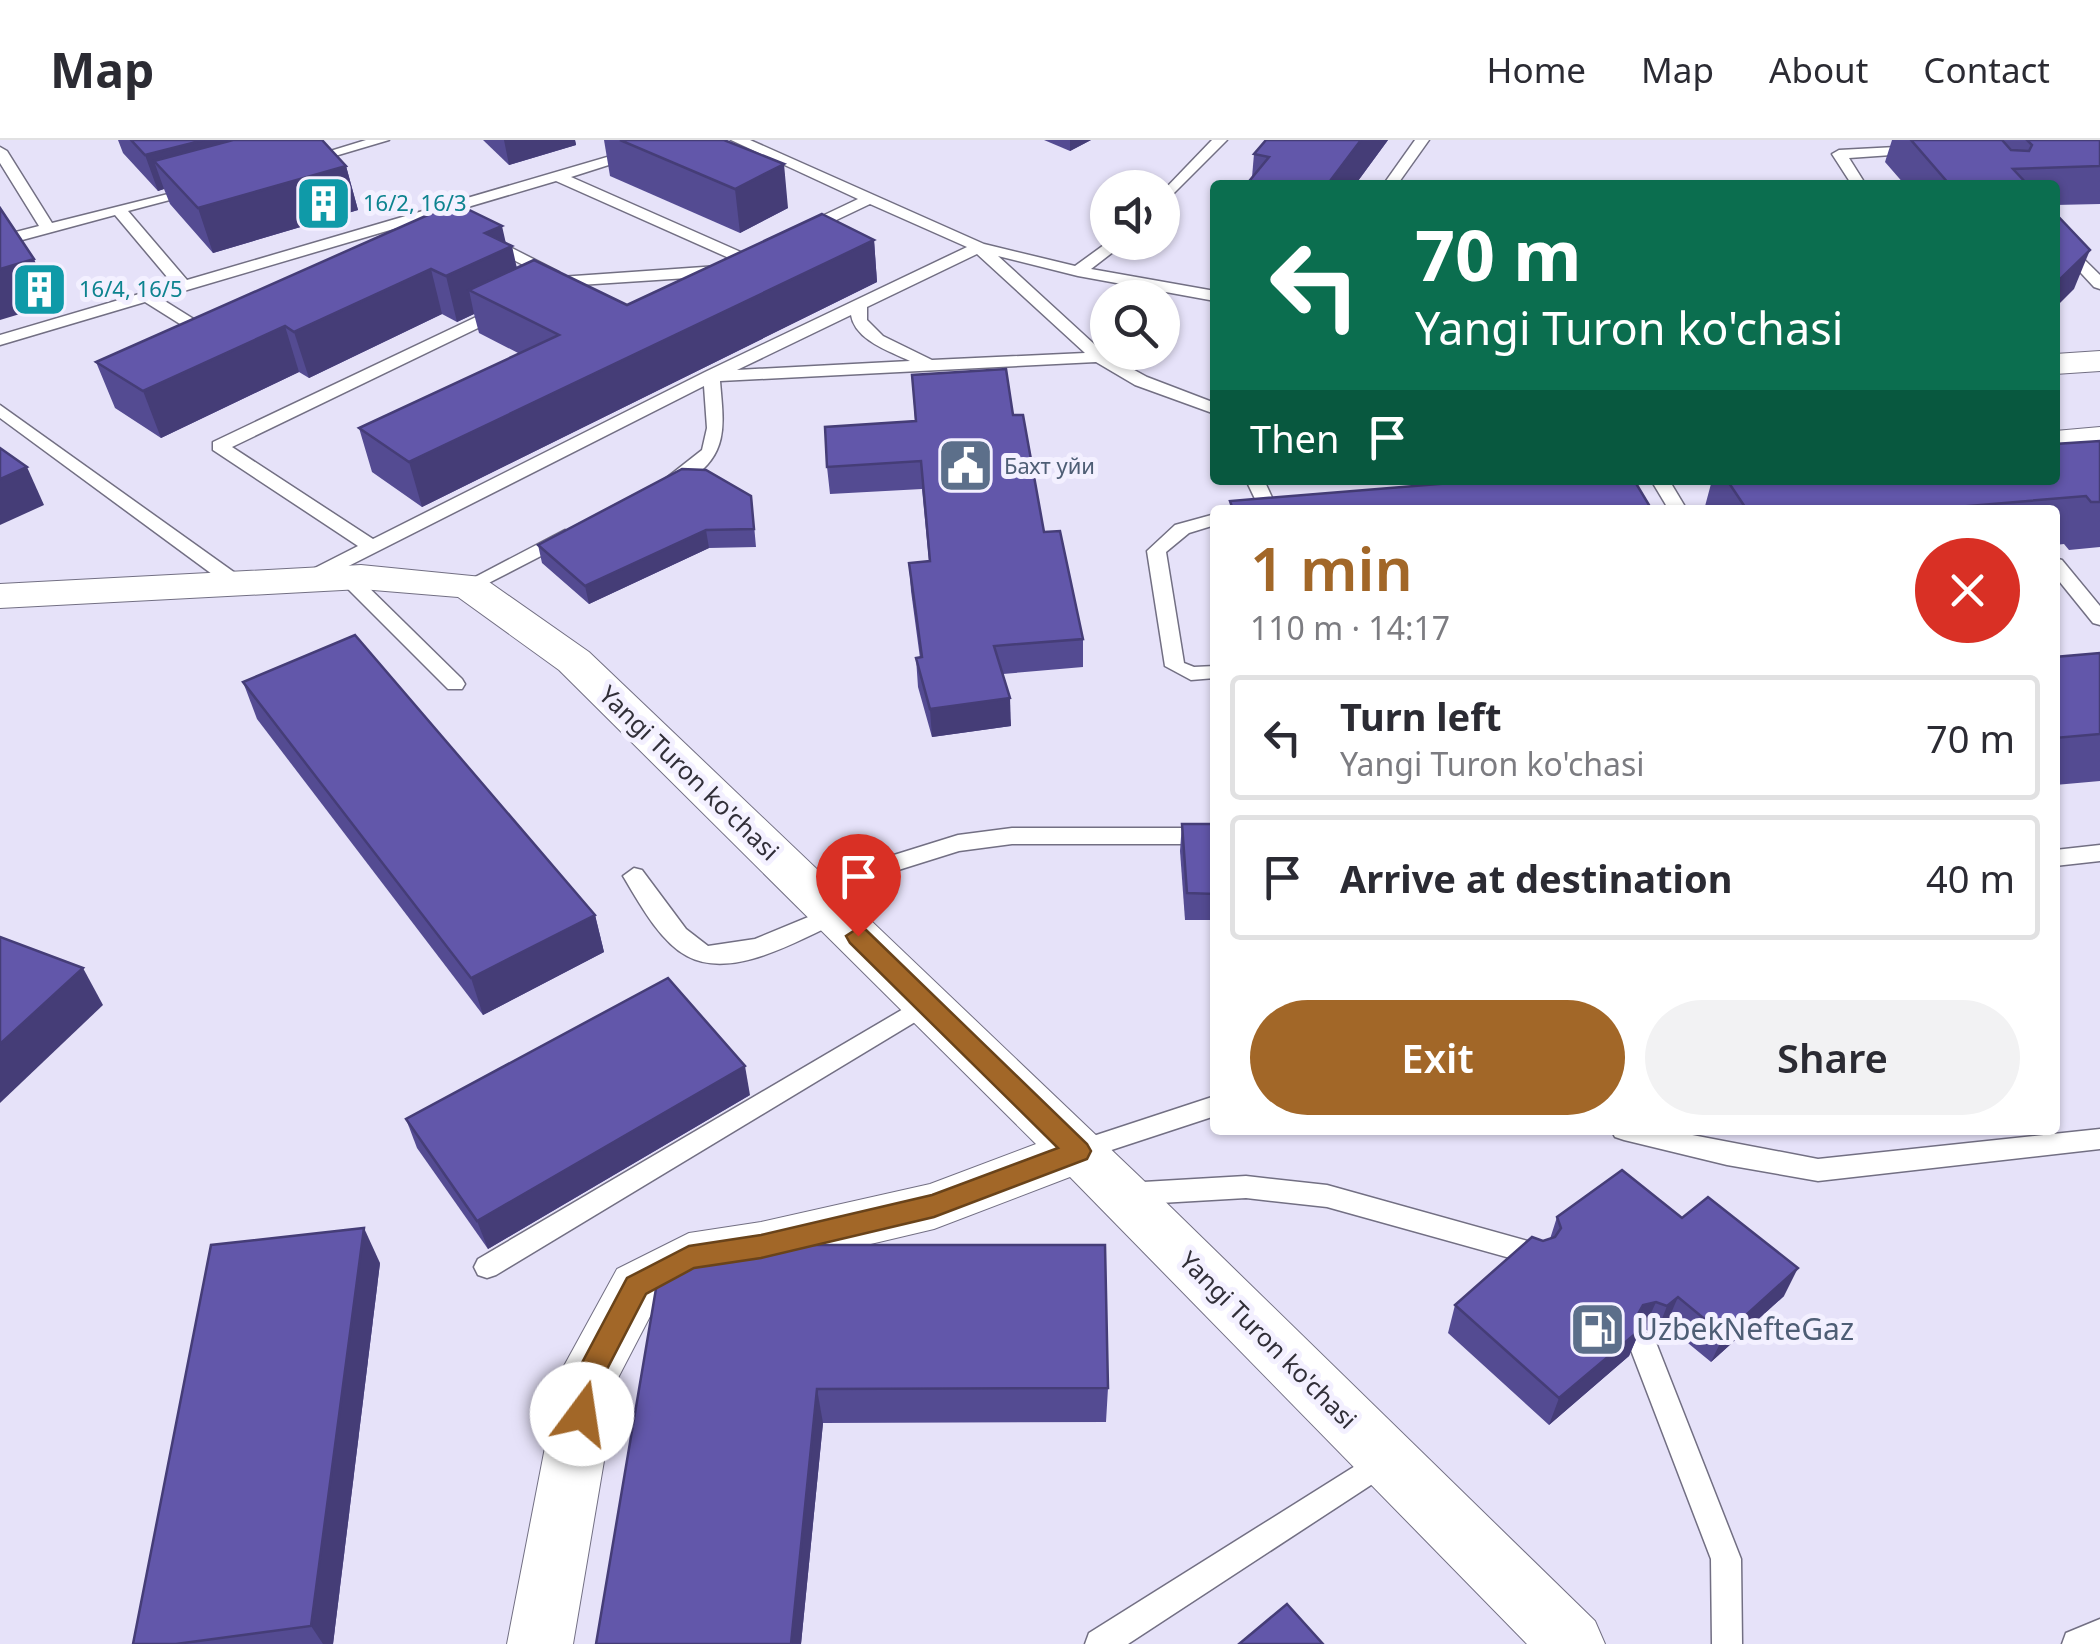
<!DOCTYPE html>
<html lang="en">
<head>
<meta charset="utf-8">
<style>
	:root { --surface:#fff; --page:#f2f2f3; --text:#2b2b33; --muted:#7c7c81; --line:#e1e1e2; --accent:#a26728 }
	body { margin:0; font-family:"Noto Sans",sans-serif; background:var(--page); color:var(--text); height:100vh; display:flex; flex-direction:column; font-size:38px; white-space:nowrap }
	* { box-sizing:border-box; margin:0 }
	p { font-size:32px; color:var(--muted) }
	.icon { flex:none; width:55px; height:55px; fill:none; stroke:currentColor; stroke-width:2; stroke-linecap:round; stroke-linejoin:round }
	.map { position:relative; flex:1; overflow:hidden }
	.drawer { position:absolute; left:1210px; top:365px; width:850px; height:630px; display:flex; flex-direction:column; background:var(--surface); border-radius:10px; box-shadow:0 2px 8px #0004 }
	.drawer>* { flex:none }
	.banner { position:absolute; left:1210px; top:40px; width:850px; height:305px; border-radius:10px; box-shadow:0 2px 8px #0004; background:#0b6e4f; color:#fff; overflow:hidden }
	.tools { position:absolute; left:1090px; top:30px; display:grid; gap:20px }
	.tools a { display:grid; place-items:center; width:90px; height:90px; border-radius:50%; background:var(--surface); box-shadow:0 2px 8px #0004; font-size:50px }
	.pin { position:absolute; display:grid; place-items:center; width:85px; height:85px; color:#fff; margin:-102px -42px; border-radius:50% 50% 50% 0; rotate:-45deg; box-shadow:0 0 10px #0007 }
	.pin .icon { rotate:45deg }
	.me { position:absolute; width:110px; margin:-55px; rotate:14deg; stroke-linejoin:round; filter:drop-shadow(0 0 8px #0008) }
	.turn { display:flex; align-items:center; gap:35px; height:210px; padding:0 40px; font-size:45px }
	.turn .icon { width:130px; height:130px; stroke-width:2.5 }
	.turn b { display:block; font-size:70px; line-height:85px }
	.then { display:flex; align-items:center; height:95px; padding:0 40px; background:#0003; gap:20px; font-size:38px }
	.round { display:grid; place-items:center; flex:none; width:105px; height:105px; border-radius:52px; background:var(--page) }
	.summary { display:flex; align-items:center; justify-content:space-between; height:170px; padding:0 40px }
	h1 { font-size:60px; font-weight:600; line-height:75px; color:var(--accent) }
	.primary-button { display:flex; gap:20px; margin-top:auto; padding:20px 40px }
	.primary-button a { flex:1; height:115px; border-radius:60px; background:var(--accent); color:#fff; font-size:40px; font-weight:600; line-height:115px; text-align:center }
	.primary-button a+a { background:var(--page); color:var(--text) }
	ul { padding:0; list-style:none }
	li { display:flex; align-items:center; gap:30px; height:125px; margin:0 20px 15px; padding:0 20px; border:5px solid var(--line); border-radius:10px }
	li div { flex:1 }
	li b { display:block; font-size:38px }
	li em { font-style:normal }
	header { display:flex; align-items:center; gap:60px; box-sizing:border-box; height:140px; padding:0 50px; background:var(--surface); border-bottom:2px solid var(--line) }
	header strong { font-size:48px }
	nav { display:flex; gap:55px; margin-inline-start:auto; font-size:35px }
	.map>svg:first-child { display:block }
</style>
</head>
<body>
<header>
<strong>Map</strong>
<nav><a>Home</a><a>Map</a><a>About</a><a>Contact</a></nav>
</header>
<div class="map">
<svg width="2100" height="1504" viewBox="0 0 2100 1504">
	<rect width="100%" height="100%" fill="#e6e2f9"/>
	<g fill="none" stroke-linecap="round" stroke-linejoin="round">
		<defs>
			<g id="service">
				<path d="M366 0H389L308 24 301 20Z"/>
				<path d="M665 0H687L571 37 743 113 760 106 768 111C761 118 747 125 738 122L556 41 160 158 216 193V199H204L145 162 0 205V195L173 144 115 75 0 106V96L39 86 0 23V7L7 11 52 83 200 46V52L128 71 187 140Z"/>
				<path d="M731 0H750L984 104 1075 126 1108 102H1126L1091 129 1215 151V161L1078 136 998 116 1105 214 1147 237 1215 263V274L1135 245 1096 222 720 241C723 280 730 312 693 337 683 343 675 348 663 347L660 343 702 310 707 288 704 246 313 444H299V436L358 406 213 310V302L495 168H507V174L232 307 373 399 705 232 967 107 870 64 807 94H797V88L858 59ZM977 114 1085 213 932 220 883 196 867 180V167ZM851 175C855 200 889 211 910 221L737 230Z"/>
				<path d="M1212 0H1227L1162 65V52Z"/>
				<path d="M1415 0H1429L1397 45H1383Z"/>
				<path d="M1915 6 1920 7V13L1849 18 1866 45H1852L1832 14 1839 10Z"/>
				<path d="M2055 91 2100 135V149L2094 147 2055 105Z"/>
				<path d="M484 99H494L559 132 560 137 718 126 726 131 718 136 564 146 558 144V139L549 138 484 105Z"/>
				<path d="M0 265 245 440V448H231L0 278Z"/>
				<path d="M1246 340H1264L1275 364 1272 368 1237 370 1256 361Z"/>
				<path d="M1651 340H1669L1687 370H1669Z"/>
				<path d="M1215 374V385L1189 393 1166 412 1184 523 1194 527 1215 526V538L1191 540 1165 526 1147 411 1175 385Z"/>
				<path d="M565 390 574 396 572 400 475 450 468 452 458 446Z"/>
				<path d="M2055 418 2062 420 2100 466V485L2093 483 2055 436Z"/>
				<path d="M347 431 354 433 462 539 465 544 462 549H448L340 441V433Z"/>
				<path d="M1012 688H1215V704H1012L959 711 809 758 798 750 801 744 958 695Z"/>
				<path d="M2100 705V721L2055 726V710Z"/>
				<path d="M634 728 642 730 686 789 708 806 755 799 835 766 846 774 843 780C800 799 733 841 687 816 660 802 638 761 623 736Z"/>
				<path d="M927 855 935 858 939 864 935 870 496 1135 487 1138 478 1135 474 1127 478 1119Z"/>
				<path d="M1215 956V976L1078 1021 1069 1018 1065 1011 1069 1004Z"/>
				<path d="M2100 989V1009L1818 1041 1727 1025 1624 1000 1615 997 1611 990H1666L1818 1019Z"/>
				<path d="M1246 1036 1327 1045 1535 1103 1544 1106 1548 1114 1544 1122 1535 1125 1327 1067 1246 1058 1126 1065 1117 1062 1113 1054 1117 1046 1126 1043Z"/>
				<path d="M1643 1193 1653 1196 1657 1205 1741 1419 1742 1504H1712L1711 1419 1629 1205 1633 1196Z"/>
				<path d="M1387 1306 1397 1310 1401 1319 1397 1328 1128 1504H1085L1089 1493Z"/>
				<path d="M2100 1479V1504H2062L2066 1493Z"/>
			</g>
			<g id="minor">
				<path d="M2100 211V231L2055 234V214Z"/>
				<path d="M2100 287V309L2055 313V291Z"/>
				<path d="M361 425 482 437 589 512 1141 1038 1595 1481 1605 1504H1527L1070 1037 934 1089 761 1130 699 1139 657 1163 618 1238 573 1504H507L559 1235 617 1129 689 1093 761 1082 930 1044 1036 1004 559 530 458 457 361 449 0 468V444Z"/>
			</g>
		</defs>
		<use href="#service" stroke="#726f83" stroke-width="3"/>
		<use href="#minor" stroke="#726f83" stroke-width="2"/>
		<use href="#service" fill="#fff" fill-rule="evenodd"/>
		<use href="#minor" fill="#fff" fill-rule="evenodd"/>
	</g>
	<g fill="#544b92">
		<path d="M118 0H322L346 26 358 70 213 113 170 64 164 49 158 51 123 13Z"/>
		<path d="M483 0H575L576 5 509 25Z"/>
		<path d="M604 0H724L788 68 740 93 610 36Z"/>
		<path d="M1044 0H1091L1070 11Z"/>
		<path d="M1266 0H1388L1355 45 1252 37 1254 14Z"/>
		<path d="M1892 0H2100V64L2055 65V45H1905L1885 22Z"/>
		<path d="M874 100 877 142 422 367 372 332 359 288 520 214 479 193 474 174 457 182 442 174 309 238 299 232 161 298 115 268 96 222 506 104 517 128 627 165Z"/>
		<path d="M912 235 1013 275 1044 392 1083 499V527L1003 534 1011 586 932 597 918 547 916 518H920L911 451 909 423 929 421 922 349 830 354 827 327 915 281Z"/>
		<path d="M2100 301V407L2069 410 2064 404 2055 405V370H1704L1712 340H2055Z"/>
		<path d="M753 374 756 407 709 408 589 464 542 423 538 405Z"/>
		<path d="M2100 513V641L2055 645V517Z"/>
		<path d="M243 542 595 775 604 812 483 875 257 579Z"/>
		<path d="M1182 684H1215V780H1185L1180 711Z"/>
		<path d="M750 955 488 1109 417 1008 406 979Z"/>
		<path d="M1557 1077 1682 1078 1784 1156 1711 1222 1666 1185 1656 1194 1644 1189 1640 1190 1629 1216 1549 1285 1448 1193 1455 1165 1550 1099Z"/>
		<path d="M380 1123 333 1504H133Z"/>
		<path d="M660 1125 1108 1248 1106 1282 823 1283 801 1504H596Z"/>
	</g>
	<g fill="#453d77">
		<path d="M204 0H303L154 21 164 49 158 51 145 15Z"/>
		<path d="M504 0H575L576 5 509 25Z"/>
		<path d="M1070 0H1091L1070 11Z"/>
		<path d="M1361 0H1388L1355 45H1327Z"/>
		<path d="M784 24 788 68 740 93 735 49Z"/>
		<path d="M346 26 358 70 213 113 198 68Z"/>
		<path d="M502 86 507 108 512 106 522 151 469 150 474 174 457 182 446 136 485 93Z"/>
		<path d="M874 100 877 142 422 367 409 322Z"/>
		<path d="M2090 110 2074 149 2055 168V144Z"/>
		<path d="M34 119 53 164 0 180V129Z"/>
		<path d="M431 129 442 174 309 238 294 192Z"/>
		<path d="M285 186 299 232 161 298 143 251Z"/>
		<path d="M27 327 44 365 0 385V339Z"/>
		<path d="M706 390 709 408 589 464 585 446Z"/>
		<path d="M1010 558 1011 586 932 597 930 569Z"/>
		<path d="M595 775 604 812 483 875 471 838Z"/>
		<path d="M83 828 103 865 0 963V904Z"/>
		<path d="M745 926 750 955 488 1109 477 1081Z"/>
		<path d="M364 1088 380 1123 333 1504H323L311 1486Z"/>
		<path d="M1798 1128 1784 1156 1711 1222 1724 1195Z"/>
		<path d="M1678 1157 1666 1185 1656 1194 1667 1166Z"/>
		<path d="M1656 1162 1644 1189 1640 1190 1629 1216 1549 1285 1559 1258 1637 1176 1643 1165Z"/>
		<path d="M817 1249 823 1283 801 1504H791Z"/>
	</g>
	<g fill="#6257aa" stroke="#453d77" stroke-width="2.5">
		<path d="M131 0H204L145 15Z"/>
		<path d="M233 0H322L346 26 198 68 154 21Z"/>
		<path d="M620 0H724L784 24 735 49Z"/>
		<path d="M1266 0H1361L1327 45H1246L1269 17 1254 14Z"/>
		<path d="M1911 0H2002L2011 10 2029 11 2032 5 2027 0H2100V26L2013 29 2028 45H1950Z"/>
		<path d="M455 63 502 86 485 93 512 106 446 136 431 129 294 192 285 186 143 251 96 222Z"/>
		<path d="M0 68 34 119 0 129Z"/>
		<path d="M2055 73 2090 110 2055 144Z"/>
		<path d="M822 74 874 100 409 322 359 288 559 195 469 150 534 120 627 165Z"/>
		<path d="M1006 229 1013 275H1023L1044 392 1060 391 1083 499 994 506 1010 558 930 569 916 518 922 517 909 423 930 421 921 321 827 327 825 287 916 281 912 235Z"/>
		<path d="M2100 301V362H2091L2086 356 1921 370H1747L1727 340H2055V304Z"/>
		<path d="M0 308 27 327 0 339Z"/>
		<path d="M682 329 706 330 751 356 754 389 706 390 585 446 538 405Z"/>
		<path d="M1488 340H1634L1652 370H1233L1230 361Z"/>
		<path d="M355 495 595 775 471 838 243 542Z"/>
		<path d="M2100 513V594L2055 598V517Z"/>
		<path d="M1182 684H1215V754L1187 753Z"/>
		<path d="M0 797 83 828 0 904Z"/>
		<path d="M668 838 745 926 477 1081 406 979Z"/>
		<path d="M1622 1030 1682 1078 1708 1057 1798 1128 1724 1195 1678 1157 1667 1166 1656 1162 1643 1165 1637 1176 1641 1189 1559 1258 1455 1165 1532 1097 1543 1101 1555 1097 1561 1088 1557 1077Z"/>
		<path d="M364 1088 311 1486 176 1504H133L211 1105Z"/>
		<path d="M706 1105H1105L1108 1248 817 1249 791 1504H596L660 1125 692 1107Z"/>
		<path d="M1287 1464 1323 1504H1239Z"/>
	</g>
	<path fill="#a26728" stroke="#69431a" stroke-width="2.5" d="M858 788 866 790 1087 1004 1091 1011 1087 1019 934 1077 761 1118 694 1128 646 1154 603 1237 592 1283 582 1287 572 1283 568 1274 575 1236 627 1138 689 1106 761 1095 932 1055 1058 1008 850 803 846 796Z"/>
	<defs>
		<symbol id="building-square" viewBox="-11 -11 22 22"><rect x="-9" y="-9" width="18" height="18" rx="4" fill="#0f9aa8" stroke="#f3f0ff"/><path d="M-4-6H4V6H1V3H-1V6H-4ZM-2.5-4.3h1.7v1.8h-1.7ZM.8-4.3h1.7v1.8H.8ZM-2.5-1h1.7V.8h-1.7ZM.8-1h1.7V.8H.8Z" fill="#fff"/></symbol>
		<symbol id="civic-square" viewBox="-11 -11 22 22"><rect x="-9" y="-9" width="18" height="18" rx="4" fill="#5c6f8a" stroke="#f3f0ff"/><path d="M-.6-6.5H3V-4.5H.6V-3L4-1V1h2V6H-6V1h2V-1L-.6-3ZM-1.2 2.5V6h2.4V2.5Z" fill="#fff"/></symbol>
		<symbol id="fuel-square" viewBox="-11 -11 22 22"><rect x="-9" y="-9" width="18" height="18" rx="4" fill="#5c6f8a" stroke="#f3f0ff"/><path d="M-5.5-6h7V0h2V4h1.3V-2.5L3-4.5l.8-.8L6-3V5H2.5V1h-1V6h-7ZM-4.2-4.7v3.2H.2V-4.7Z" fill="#fff"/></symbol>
	</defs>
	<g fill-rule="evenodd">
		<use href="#building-square" x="292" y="32" width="63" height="63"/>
		<use href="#building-square" x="8" y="118" width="63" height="63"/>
		<use href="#civic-square" x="934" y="294" width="63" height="63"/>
		<use href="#fuel-square" x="1566" y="1158" width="63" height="63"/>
	</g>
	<g text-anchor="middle" stroke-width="10" stroke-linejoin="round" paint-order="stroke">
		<g font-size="22" fill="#0d838f" stroke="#f3f0ff" text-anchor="start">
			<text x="363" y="71">16/2, 16/3</text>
			<text x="79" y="157">16/4, 16/5</text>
		</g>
		<g font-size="22" fill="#4e5e75" stroke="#f3f0ff" text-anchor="start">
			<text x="1004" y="334">Бахт уйи</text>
		</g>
		<g font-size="25" fill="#312f38" stroke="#f3f0ff">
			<text transform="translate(689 633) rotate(44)" y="9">Yangi Turon ko'chasi</text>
			<text transform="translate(1268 1200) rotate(45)" y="9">Yangi Turon ko'chasi</text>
		</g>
		<g font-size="30" fill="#4e5e75" stroke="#f3f0ff" text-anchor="start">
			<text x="1636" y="1200">UzbekNefteGaz</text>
		</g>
	</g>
</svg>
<div class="tools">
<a><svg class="icon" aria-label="sound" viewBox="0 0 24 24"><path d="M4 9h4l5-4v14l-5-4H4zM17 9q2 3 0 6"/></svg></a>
<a><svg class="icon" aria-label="search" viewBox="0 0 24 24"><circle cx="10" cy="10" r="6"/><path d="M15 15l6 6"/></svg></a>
</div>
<div class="pin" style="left:858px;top:796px;background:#d93025"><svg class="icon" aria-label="arrive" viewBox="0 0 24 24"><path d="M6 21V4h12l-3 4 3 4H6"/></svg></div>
<svg class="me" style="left:582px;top:1274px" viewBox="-20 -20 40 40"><circle r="19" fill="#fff"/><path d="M0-13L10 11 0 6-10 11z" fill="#a26728"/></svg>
<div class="banner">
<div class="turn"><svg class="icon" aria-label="left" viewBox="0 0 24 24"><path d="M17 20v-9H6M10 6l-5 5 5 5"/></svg><div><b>70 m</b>Yangi Turon ko'chasi</div></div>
<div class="then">Then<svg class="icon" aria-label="arrive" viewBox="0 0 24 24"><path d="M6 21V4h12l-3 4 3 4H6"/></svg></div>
</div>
<section class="drawer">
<div class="summary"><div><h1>1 min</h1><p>110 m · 14:17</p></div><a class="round" style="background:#d93025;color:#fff"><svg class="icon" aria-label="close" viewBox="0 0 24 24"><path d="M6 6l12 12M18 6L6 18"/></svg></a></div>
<ul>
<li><svg class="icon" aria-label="left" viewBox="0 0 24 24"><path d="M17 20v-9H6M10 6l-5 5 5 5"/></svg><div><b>Turn left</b><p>Yangi Turon ko'chasi</p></div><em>70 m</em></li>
<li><svg class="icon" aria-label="arrive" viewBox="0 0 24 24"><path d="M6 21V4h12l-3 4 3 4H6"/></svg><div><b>Arrive at destination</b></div><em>40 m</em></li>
</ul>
<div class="primary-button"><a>Exit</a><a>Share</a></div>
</section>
</div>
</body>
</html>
